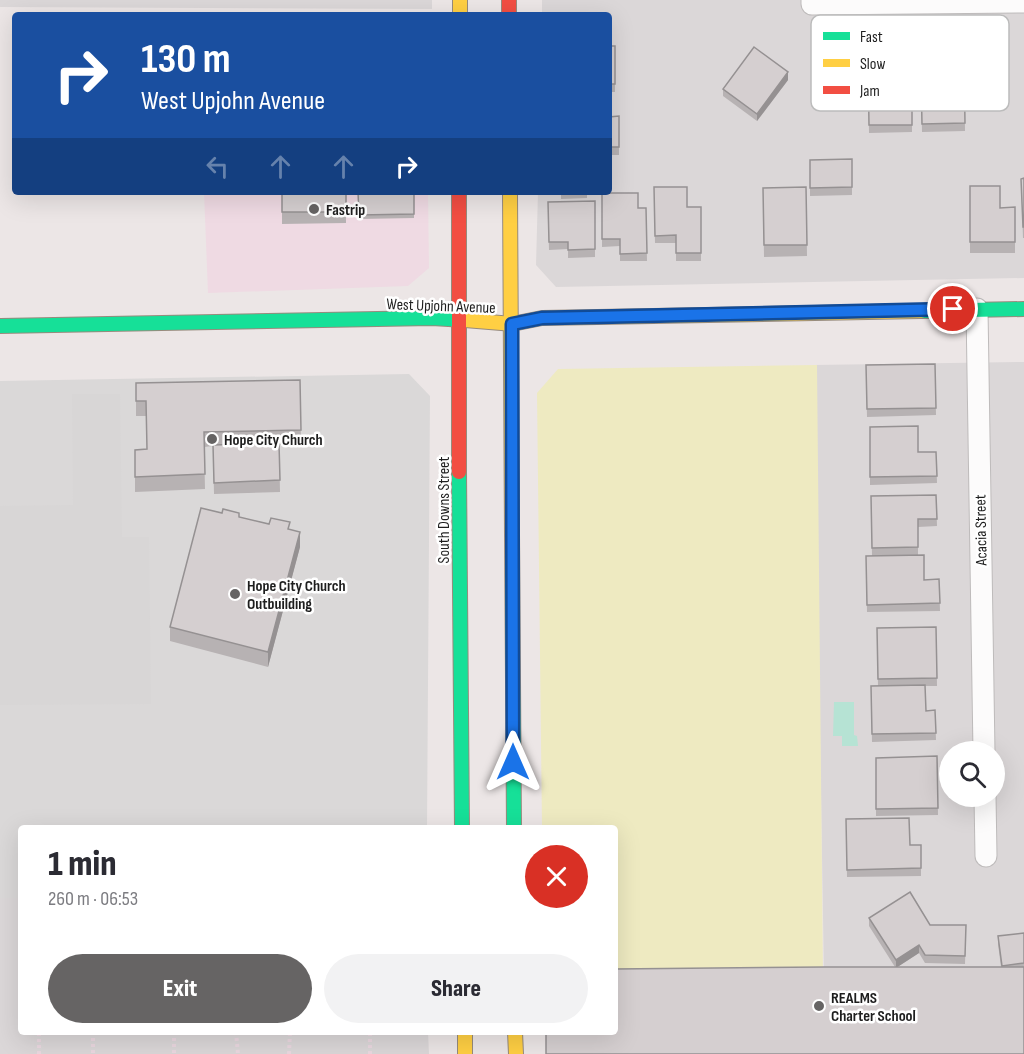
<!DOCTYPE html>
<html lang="en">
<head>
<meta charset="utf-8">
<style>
	:root { --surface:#fff; --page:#f2f2f3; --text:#2b2b33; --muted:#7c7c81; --accent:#666464 }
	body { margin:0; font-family:"Sofia Sans Condensed",sans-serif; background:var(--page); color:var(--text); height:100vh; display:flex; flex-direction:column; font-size:22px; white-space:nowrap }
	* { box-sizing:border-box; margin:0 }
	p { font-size:20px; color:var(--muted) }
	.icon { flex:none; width:33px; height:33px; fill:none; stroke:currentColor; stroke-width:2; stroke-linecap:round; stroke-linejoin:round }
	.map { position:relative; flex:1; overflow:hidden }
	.sheet { position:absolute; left:18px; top:825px; width:600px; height:210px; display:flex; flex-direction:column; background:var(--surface); border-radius:6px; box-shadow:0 6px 24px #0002 }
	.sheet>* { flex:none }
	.hud { position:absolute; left:12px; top:12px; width:600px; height:183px; border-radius:6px; box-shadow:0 6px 24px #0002; background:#1a4fa0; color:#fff; overflow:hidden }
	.controls { position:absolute; left:939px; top:741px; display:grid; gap:12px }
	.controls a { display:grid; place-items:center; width:66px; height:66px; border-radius:50%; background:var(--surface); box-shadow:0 6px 24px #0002; font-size:30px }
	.pin { position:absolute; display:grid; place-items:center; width:51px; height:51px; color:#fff; margin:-26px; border:3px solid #fff; border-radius:50%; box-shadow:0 2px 6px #0007 }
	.me { position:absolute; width:66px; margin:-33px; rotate:0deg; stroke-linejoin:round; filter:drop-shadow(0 0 4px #0008) }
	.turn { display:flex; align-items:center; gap:21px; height:126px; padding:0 30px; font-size:27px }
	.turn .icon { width:78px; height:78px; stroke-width:2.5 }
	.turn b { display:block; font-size:42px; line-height:51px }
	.lanes { display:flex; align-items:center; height:57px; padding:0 30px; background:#0003; justify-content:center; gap:30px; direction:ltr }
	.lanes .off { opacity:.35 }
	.round { display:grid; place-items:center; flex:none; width:63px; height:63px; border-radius:32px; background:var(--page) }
	.headline { display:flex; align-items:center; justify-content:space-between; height:102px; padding:0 30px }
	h1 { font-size:36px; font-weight:800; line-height:45px }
	.action { display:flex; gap:12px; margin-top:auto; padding:12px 30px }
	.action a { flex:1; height:69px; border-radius:36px; background:var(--accent); color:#fff; font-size:24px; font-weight:800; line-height:69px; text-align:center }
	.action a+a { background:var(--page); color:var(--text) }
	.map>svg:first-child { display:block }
</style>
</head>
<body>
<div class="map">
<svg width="1024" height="1054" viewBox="0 0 1024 1054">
	<rect width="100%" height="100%" fill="#ece6e6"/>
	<g fill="#dbd7d8" fill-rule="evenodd">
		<path d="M0 0H432V9L0 7Z"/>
		<path d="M542 0H1024V278L556 287 536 265 538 192H609V15H542Z"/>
		<path d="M1024 362V978H824L814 365ZM950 752H994V796H950Z"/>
		<path d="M0 898H21V1032H428L429 1054H0Z"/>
	</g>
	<path fill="#efdae3" d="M204 192H428L429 268 408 286 208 293Z"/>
	<path fill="#dad8d8" d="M409 374 430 396 427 828H21V898H0V381Z"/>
	<path fill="#eeeac1" d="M817 365 823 979 615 986V828H542L537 393 558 369Z"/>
	<path fill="#d8d6d6" d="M72 394H120L122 537H149L151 704 0 705V506L73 505Z"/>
	<path fill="#b6e3d4" d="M834 702H854V735L857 736 858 746H842V736H833Z"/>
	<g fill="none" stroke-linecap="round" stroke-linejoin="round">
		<defs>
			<g id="street">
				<path d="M812 0V4L1024 2"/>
				<path d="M977 309 984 752"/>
				<path d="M985 796 986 856"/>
			</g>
			<g id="fast">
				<path d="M921 311 1024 309"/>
				<path d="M0 326 432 318 465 320"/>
				<path d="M459 472 462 828"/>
				<path d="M512 534 514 828"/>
			</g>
			<g id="slow">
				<path d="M460 0V15"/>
				<path d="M510 192 512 534"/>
				<path d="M465 320 512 324 542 318 921 311"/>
				<path d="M465 1032V1054"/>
				<path d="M515 1032 516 1054"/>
			</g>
			<g id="jam">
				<path d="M509 0V15"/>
				<path d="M459 192V472"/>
			</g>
		</defs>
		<use href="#street" stroke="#bebbbb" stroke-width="23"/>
		<use href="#fast" stroke="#978b7d" stroke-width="16"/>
		<use href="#slow" stroke="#978b7d" stroke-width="16"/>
		<use href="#jam" stroke="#978b7d" stroke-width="16"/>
		<g stroke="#ebd8e0" stroke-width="4" stroke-dasharray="3 3" stroke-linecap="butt">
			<path d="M93 1032V1054"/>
			<path d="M174 1032V1054"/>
			<path d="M236 1032 238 1054"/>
			<path d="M39 1054V1032"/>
			<path d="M289 1054 290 1032"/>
			<path d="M370 1054V1032"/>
		</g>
		<use href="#street" stroke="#fcfbfb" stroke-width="21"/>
		<use href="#fast" stroke="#16e098" stroke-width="14"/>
		<use href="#slow" stroke="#ffcf43" stroke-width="14"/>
		<use href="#jam" stroke="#f24e42" stroke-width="14"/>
	</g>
	<g fill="#b7b2b3">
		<rect x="609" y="46" width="6" height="46"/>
		<path d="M964 56 965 131 922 132 921 75 938 74Z"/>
		<path d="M868 58 892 78H912V132L869 133Z"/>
		<path d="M788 80 757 121 723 96V89Z"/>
		<path d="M619 116V155H609V117Z"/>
		<path d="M852 159V195L810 196V160Z"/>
		<path d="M1024 178V238H1023L1021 179Z"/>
		<path d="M970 186 1000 208 1015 207V253H970Z"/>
		<path d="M654 187 687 207H701V261H676V243H655Z"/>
		<path d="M806 187 807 256 764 257 763 188Z"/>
		<path d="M282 192H346V223L282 224Z"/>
		<path d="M358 192H414V218L359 219Z"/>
		<path d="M561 192H587V198L561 199Z"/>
		<path d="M602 193 638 208H646L647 261H620V246L602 247Z"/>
		<path d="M595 201V257L568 258V249L549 250 548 202Z"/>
		<path d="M935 364 936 415 867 417 866 365Z"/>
		<path d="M300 380 301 445H279L280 492 214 494 213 446 204 447 205 489 135 492V450L147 449 146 416H136V383Z"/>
		<path d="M870 427 918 452H936L937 483 870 485Z"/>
		<path d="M936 495 937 526 918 527V555L924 580 939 579 940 611 867 612 866 556H872L871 496Z"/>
		<path d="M222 513 239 517 290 530 300 547 268 667 170 641V627Z"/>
		<path d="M936 627 937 686H925L926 711 935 710 936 740 872 742 871 686H878L877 628Z"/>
		<path d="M937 756 938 815 876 816V758Z"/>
		<path d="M846 819 910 845H921V876L847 877Z"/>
		<path d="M869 918 930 925H966L965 964 925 963 919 953 897 967H1001L998 944V936L1024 933V1054L895 967 869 926Z"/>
	</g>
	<g fill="#959192">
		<path d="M788 72V80L757 121V114Z"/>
		<path d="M300 532V547L268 667V652Z"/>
		<path d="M919 945V953L896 968V960Z"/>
	</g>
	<g fill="#d5cfd0" stroke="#959192" stroke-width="1.5">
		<rect x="609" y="46" width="6" height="38"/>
		<path d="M754 47 788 72 757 114 723 89Z"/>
		<path d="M964 56 965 123 922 124 921 75 938 74V57Z"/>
		<path d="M868 58H892V78H912V125H869Z"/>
		<path d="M619 116V147H609V117Z"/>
		<path d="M852 159V187L810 188V160Z"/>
		<path d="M1024 178V227H1023L1021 179Z"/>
		<path d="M970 186H1000V208L1015 207V242H970Z"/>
		<path d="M654 187H687V207H701V253H676V235L655 236Z"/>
		<path d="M806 187 807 245H764L763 188Z"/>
		<rect x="282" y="192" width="64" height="20"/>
		<path d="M358 192H414V214L359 215Z"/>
		<path d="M602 193H638V208H646L647 253 620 254V239H602Z"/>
		<path d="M595 201V249L568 250V242H549L548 202Z"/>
		<path d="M935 364 936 408 867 409 866 365Z"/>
		<path d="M300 380 301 430 204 432 205 474 135 477V450L147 449 146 401H136V383Z"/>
		<path d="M918 426V452H936L937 476 870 477V427Z"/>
		<path d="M279 443 280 480 214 483 213 445Z"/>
		<path d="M936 495 937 519H918V547L872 548 871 496Z"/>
		<path d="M201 508 222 513 223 509 239 513V517L269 524 271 518 290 522 288 529 300 532 268 652 170 627Z"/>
		<path d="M924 555V580L939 579 940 603 867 605 866 556Z"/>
		<path d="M936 627 937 678 878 679 877 628Z"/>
		<path d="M925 685 926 711 935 710 936 733 872 734 871 686Z"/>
		<path d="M937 756 938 808 876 809V758Z"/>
		<path d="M909 818 910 845H921V868L847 870 846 819Z"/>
		<path d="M910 892 930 925H966L965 956 925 955 919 945 896 960 869 918Z"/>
		<path d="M1024 933V963L1002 966 998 936Z"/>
		<path d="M824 967H1024V1054H546V1032H615V969Z"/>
	</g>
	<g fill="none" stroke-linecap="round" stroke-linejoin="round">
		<defs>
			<path id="route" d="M513 762 512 324 542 318 953 309"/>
		</defs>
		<use href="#route" stroke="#114b97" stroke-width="15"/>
		<use href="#route" stroke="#1a73e8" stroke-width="10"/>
	</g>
	<g fill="#666464" stroke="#fff" stroke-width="2">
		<circle cx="314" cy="209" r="6"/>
		<circle cx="212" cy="439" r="6"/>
		<circle cx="235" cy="594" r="6"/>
		<circle cx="819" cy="1006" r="6"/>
	</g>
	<g text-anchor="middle" stroke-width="5" stroke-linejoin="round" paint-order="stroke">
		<g font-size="16" font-weight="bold" fill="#1e1e1e" stroke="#fff" text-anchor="start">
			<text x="326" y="215">Fastrip</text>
			<text x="224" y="445">Hope City Church</text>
			<text x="247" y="591">Hope City Church<tspan x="247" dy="18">Outbuilding</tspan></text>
			<text x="831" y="1003">REALMS<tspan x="831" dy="18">Charter School</tspan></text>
		</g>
		<g font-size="16" fill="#1e1e1e" stroke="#fff">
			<text transform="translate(441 305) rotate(2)" y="6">West Upjohn Avenue</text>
			<text transform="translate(443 510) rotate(-90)" y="6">South Downs Street</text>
			<text transform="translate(980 530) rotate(-91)" y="6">Acacia Street</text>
		</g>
	</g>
	<rect x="811" y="15" width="198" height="96" rx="9" fill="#fff" stroke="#bcbcbc" stroke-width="1.5"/>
	<rect x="823" y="32" width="27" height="8" fill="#16e098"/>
	<rect x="823" y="59" width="27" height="8" fill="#ffcf43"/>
	<rect x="823" y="86" width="27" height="8" fill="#f24e42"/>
	<g font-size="16" fill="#1e1e1e">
		<text x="860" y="42">Fast</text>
		<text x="860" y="69">Slow</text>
		<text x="860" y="96">Jam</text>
	</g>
</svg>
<div class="controls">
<a><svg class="icon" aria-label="search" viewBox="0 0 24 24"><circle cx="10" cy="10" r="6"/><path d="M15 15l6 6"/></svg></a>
</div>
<div class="pin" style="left:953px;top:309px;background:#d93025"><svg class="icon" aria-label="arrive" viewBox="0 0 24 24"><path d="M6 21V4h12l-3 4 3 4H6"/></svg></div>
<svg class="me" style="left:513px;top:762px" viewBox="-20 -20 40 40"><path d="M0-17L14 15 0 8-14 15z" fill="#1a73e8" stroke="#fff" stroke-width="4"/></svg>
<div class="hud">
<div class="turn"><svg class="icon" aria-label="right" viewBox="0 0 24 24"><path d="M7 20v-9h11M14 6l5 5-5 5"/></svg><div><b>130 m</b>West Upjohn Avenue</div></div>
<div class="lanes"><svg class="icon off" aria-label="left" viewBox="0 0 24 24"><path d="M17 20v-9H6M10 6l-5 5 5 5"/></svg><svg class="icon off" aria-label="ahead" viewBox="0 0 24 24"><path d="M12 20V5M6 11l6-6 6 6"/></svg><svg class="icon off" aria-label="ahead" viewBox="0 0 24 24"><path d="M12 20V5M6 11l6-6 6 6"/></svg><svg class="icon" aria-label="right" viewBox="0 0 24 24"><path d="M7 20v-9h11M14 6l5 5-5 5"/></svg></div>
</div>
<section class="sheet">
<div class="headline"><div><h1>1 min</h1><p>260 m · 06:53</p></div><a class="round" style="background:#d93025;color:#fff"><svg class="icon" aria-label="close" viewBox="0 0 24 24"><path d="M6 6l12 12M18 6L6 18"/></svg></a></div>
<div class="action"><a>Exit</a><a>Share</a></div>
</section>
</div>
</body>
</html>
